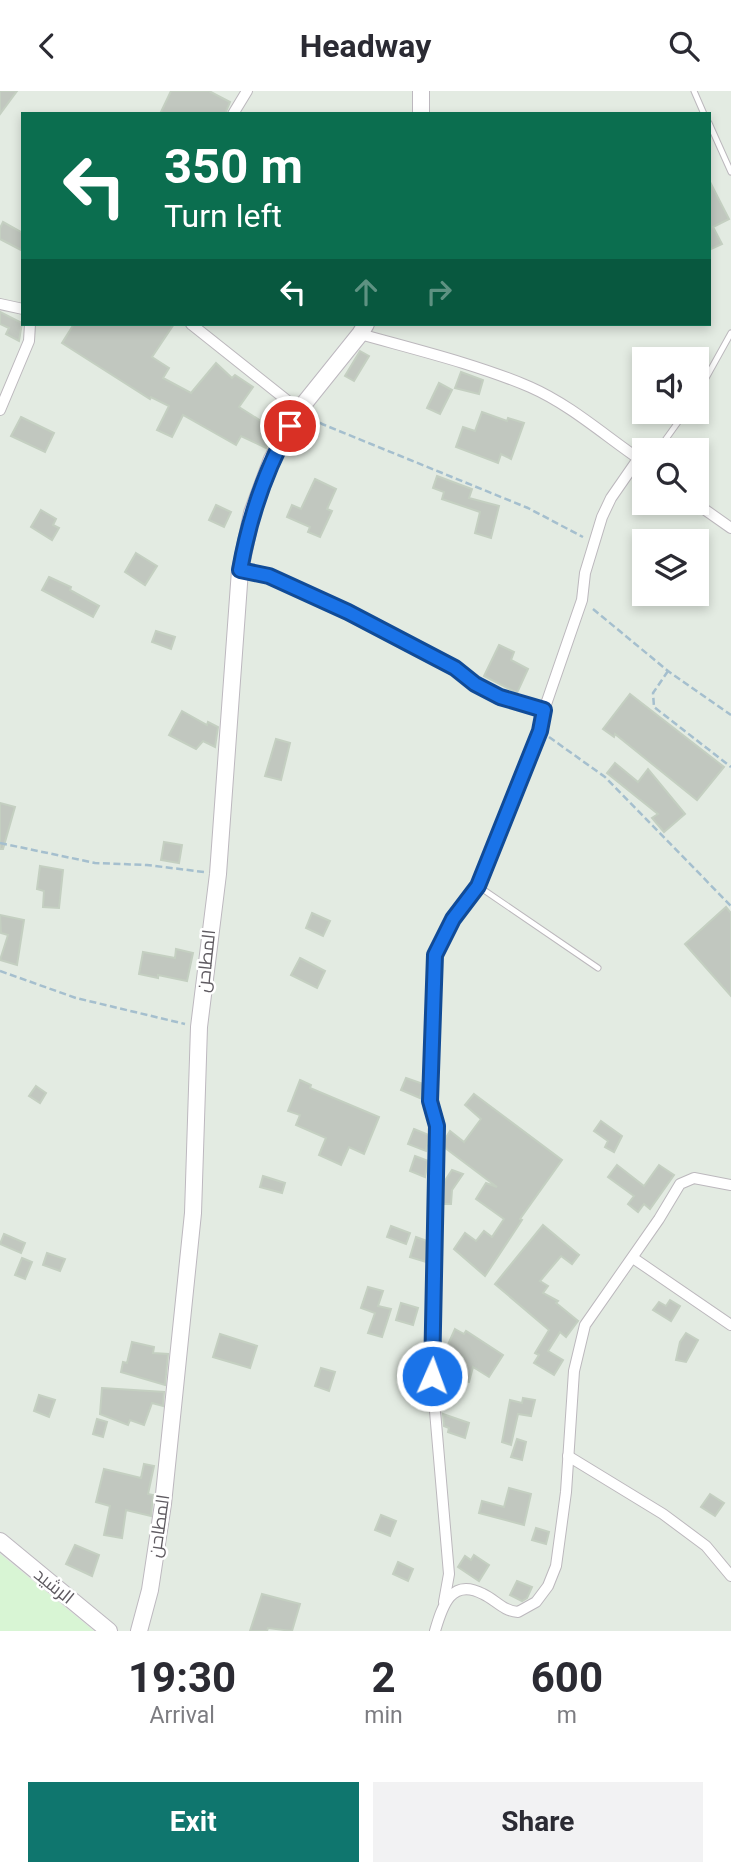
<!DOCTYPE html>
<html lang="en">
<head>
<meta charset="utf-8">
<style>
	:root { --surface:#fff; --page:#f2f2f3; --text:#2b2b33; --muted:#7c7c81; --accent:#0f766e }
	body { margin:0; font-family:Roboto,Cairo,sans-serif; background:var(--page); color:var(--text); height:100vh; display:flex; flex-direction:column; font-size:26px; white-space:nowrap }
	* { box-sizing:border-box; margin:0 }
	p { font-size:23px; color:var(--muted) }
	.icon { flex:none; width:38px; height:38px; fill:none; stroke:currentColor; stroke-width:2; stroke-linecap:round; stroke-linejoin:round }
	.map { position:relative; height:1540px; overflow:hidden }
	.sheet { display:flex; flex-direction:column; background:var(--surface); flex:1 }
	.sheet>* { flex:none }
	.top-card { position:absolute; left:21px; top:21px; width:690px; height:214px; border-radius:0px; box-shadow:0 4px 10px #0003; background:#0b6e4f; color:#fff; overflow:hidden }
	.buttons { position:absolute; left:632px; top:256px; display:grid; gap:14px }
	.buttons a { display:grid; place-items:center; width:77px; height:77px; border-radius:0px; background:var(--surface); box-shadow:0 4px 10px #0003; font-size:35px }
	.pin { position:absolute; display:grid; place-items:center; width:60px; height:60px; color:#fff; margin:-30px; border:4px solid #fff; border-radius:50%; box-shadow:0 2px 7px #0007 }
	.me { position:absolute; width:77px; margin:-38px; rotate:2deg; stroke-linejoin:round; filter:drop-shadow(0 0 5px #0008) }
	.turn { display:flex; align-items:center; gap:24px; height:147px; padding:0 28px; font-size:32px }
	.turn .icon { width:91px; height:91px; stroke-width:2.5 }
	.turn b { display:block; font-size:49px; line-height:60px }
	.lanes { display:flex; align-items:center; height:66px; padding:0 28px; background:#0003; justify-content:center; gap:35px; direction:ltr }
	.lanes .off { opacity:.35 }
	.eta { display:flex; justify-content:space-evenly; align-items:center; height:119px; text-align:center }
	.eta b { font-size:42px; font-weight:700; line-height:49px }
	.primary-button { display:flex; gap:14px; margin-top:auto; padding:14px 28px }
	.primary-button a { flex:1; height:80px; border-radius:0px; background:var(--accent); color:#fff; font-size:28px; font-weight:700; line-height:80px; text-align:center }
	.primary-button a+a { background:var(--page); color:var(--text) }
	header { display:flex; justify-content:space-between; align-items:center; height:91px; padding:0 28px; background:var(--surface); font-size:32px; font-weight:700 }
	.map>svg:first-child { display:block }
</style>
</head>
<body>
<header><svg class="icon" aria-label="back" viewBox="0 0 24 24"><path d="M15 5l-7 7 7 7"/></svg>Headway<svg class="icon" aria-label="search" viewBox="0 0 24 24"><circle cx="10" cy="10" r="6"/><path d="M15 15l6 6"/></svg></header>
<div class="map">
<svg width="731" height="1540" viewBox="0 0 731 1540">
	<rect width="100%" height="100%" fill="#e3ebe2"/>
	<path fill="#d8f5d4" d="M0 1463 94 1540H0Z"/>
	<g fill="#c1c7bf" stroke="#c4cfc1" stroke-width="2">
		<path d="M0 0H17L0 23Z"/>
		<path d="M171 0H209L230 11 225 23H160Z"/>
		<path d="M709 89 729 128 713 136 722 153 709 159Z"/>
		<path d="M3 131 23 142V160L0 148V137Z"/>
		<path d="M0 221 22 232 19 250 6 243 9 237 0 233Z"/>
		<path d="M74 233H174L152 266 169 277 163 287 191 302 216 272 232 287 235 284 253 296 239 316 261 330 263 327 272 332 279 323 283 326 266 357 241 345 236 354 183 324 172 346 157 339 169 315 151 306 150 308 62 252Z"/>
		<path d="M360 260 369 265 354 290 345 285Z"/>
		<path d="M461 281 483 289 479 303 455 297Z"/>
		<path d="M439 292 452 299 440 323 427 317Z"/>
		<path d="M482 321 507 330 508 327 524 332 511 368 501 363 498 372 456 356 463 336 475 340Z"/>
		<path d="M21 326 54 342 45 361 11 345Z"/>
		<path d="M437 385 472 398 469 407 499 415 491 447 475 442 480 421 442 408 444 401 433 397Z"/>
		<path d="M315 388 336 398 327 418 332 420 320 446 308 441 310 436 287 426 292 414 301 418Z"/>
		<path d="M216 414 231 421 224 436 209 429Z"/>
		<path d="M41 419 56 428 53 434 59 437 52 449 31 436Z"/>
		<path d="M136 462 157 475 145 494 125 481Z"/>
		<path d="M49 486 71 496 70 499 99 515 93 526 42 499Z"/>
		<path d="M156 540 175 546 171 558 152 551Z"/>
		<path d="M499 554 514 561 511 569 528 578 517 602 484 585Z"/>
		<path d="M630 603 724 676 697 709 615 643 614 646 603 638Z"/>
		<path d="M182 620 207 634 208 631 218 636 215 656 203 650 196 658 169 644Z"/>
		<path d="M276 648 290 652 281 689 265 685Z"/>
		<path d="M615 672 638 691 648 678 685 723 664 741 652 727 658 723 607 682Z"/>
		<path d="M0 712 15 716 3 758H0Z"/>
		<path d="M164 751 182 754 179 772 161 769Z"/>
		<path d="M40 775 63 779 59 817 43 816 44 800 37 798Z"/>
		<path d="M726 816 731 822V905L685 853Z"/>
		<path d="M312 822 330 830 323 845 306 837Z"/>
		<path d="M0 824 24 829 17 874 0 869 8 844 1 842Z"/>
		<path d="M176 858 193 862 187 890 158 884V887L139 883 143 861 175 867Z"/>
		<path d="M300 867 325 880 317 897 291 884Z"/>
		<path d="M406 987 423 993 420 1007 401 999Z"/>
		<path d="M300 989 311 994 310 997 379 1026 364 1063 349 1056 341 1074 319 1064 326 1047 296 1034 300 1024 288 1020Z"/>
		<path d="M36 995 46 1002 40 1012 29 1005Z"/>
		<path d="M474 1003 562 1069 520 1128 522 1129 485 1185 454 1158 465 1142 476 1150 484 1140 492 1146 504 1128 476 1108 486 1092 497 1096 444 1056 445 1048 450 1040 464 1051 481 1028 465 1014Z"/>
		<path d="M601 1030 622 1045 614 1061 605 1056 608 1050 594 1040Z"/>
		<path d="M414 1038 429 1044 426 1060 408 1053Z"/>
		<path d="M415 1065 428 1070 425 1086 410 1080Z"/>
		<path d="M617 1074 644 1095 659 1074 674 1084 650 1118 644 1113 638 1121 628 1113 634 1105 608 1086Z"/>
		<path d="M452 1079 463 1083 452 1099 451 1113H443L444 1091Z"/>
		<path d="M263 1085 285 1092 282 1102 260 1096Z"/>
		<path d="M543 1134 579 1164 572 1173 561 1165 540 1190 548 1195 543 1202 558 1210 556 1212 578 1230 566 1246 560 1241 548 1260 563 1269 554 1284 534 1272 539 1264 535 1262 549 1239 495 1193Z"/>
		<path d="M391 1135 410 1142 406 1153 387 1146Z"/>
		<path d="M4 1143 25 1152 21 1162 0 1153Z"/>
		<path d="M416 1146 427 1150 426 1171 410 1166Z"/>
		<path d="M47 1162 65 1168 60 1180 43 1174Z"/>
		<path d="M22 1167 32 1171 25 1188 15 1184Z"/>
		<path d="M368 1196 383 1200 378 1215 391 1218 382 1246 368 1242 375 1222 361 1217Z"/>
		<path d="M670 1209 680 1215 671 1230 653 1219 659 1211 666 1215Z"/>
		<path d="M401 1212 418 1217 413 1234 396 1229Z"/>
		<path d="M455 1238 464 1243 466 1240 503 1264 489 1286 473 1276 469 1291 455 1286 463 1266 446 1258Z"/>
		<path d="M686 1242 698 1249 686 1271 676 1269 680 1251Z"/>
		<path d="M220 1243 257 1255 250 1277 213 1266Z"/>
		<path d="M132 1251 154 1256 153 1262 168 1263 165 1294 121 1281 123 1271 127 1272Z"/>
		<path d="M321 1277 335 1281 329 1300 315 1295Z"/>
		<path d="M102 1297 164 1301 163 1315 152 1312 144 1334 130 1329 128 1334 100 1323Z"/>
		<path d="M39 1304 55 1309 49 1326 34 1320Z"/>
		<path d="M523 1307 535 1309 531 1325 518 1323 511 1354 502 1351 510 1309 522 1312Z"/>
		<path d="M443 1323 469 1332 465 1347 448 1341 449 1337 444 1335Z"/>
		<path d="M97 1328 107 1331 103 1346 93 1343Z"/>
		<path d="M517 1348 526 1351 522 1369 511 1366Z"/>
		<path d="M144 1373 154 1375 148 1403 153 1404 151 1425 126 1419 122 1447 104 1444 110 1415 96 1411 104 1378 141 1387Z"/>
		<path d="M509 1397 531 1403 524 1434 479 1422 482 1410 504 1416Z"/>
		<path d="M710 1403 724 1412 715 1425 701 1416Z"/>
		<path d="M381 1424 396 1430 390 1445 375 1439Z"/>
		<path d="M536 1437 549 1441 546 1453 532 1449Z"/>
		<path d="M75 1454 99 1464 92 1485 66 1473Z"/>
		<path d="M474 1464 489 1474 479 1490 458 1476 465 1465 471 1469Z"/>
		<path d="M398 1471 413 1478 408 1490 393 1483Z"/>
		<path d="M517 1490 532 1496 527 1507 522 1510 510 1504Z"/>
		<path d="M262 1503 300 1513 292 1540 268 1537 267 1540H250Z"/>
	</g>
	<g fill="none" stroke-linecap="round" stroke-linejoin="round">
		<defs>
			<g id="service">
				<path d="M694 0 704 23"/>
				<path d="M709 32 731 81"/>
				<path d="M696 305 731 242"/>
				<path d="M658 359 686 320"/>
				<path d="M243 479 269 485 348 521 455 577 475 593 500 606 543 618"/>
				<path d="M478 795 598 877"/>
			</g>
			<g id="minor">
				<path d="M233 23 247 0"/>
				<path d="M0 213 23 218"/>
				<path d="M191 233 299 319"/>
				<path d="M360 243C417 259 476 273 530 296 571 314 605 345 642 370"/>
				<path d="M0 319 29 250 30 233"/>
				<path d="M694 411 731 437"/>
				<path d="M633 1167 731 1234"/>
				<path d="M568 1365 663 1423 706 1455 731 1485"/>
				<path d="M444 1511 449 1483 432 1285 437 1035 430 1010 435 864 453 828 478 795 510 719 540 640 544 619 582 509 585 482 602 426 611 407 638 368"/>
				<path d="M435 1540C442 1516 451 1486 483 1503 496 1509 503 1520 518 1521L536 1511 548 1495 556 1475 566 1401 574 1280 585 1234 659 1128 680 1093 694 1087 731 1094"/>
			</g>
			<g id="secondary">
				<path d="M421 0V23"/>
				<path d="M0 1450 109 1540"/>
				<path d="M139 1540 150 1499 163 1413 193 1122 199 936 218 783 240 479 252 422 272 368 299 319 360 243 366 233"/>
			</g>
		</defs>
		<use href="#service" stroke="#bcb8bd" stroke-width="7"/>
		<use href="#minor" stroke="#bcb8bd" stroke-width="12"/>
		<use href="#secondary" stroke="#bdb8bf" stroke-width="18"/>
		<g stroke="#a5bfce" stroke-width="2.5" stroke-dasharray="7 3.5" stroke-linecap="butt">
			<path d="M311 326 322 333 528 417 583 446"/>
			<path d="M593 518 668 580 731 624"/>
			<path d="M668 580 653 602 654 616 731 676"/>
			<path d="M549 646 605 686 731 815"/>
			<path d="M0 752 95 772 147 774 204 781"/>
			<path d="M0 880 76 907 185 933"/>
		</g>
		<use href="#service" stroke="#fff" stroke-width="5"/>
		<use href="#minor" stroke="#fff" stroke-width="10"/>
		<use href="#secondary" stroke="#fff" stroke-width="16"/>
	</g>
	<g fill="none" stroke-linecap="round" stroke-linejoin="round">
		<defs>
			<path id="route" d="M290 335C265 380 249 428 240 479L269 485 348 521 455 577 475 593 500 606 544 619 540 640 478 795 453 828 435 864 430 1010 437 1035 432 1285"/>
		</defs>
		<use href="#route" stroke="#114b97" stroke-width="18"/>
		<use href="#route" stroke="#1a73e8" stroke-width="12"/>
	</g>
	<g text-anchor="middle" stroke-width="5" stroke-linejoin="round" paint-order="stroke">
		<g font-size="18" fill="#5f5b61" stroke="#fff">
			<text transform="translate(206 870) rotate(-84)" y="6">المطاحن</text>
			<text transform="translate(159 1435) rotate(-82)" y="6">المطاحن</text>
			<text transform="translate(54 1495) rotate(39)" y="6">الرشيد</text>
		</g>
	</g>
</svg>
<div class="buttons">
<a><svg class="icon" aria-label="sound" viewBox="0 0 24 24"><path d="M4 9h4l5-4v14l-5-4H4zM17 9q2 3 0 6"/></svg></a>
<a><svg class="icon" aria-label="search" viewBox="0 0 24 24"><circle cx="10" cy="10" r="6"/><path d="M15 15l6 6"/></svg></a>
<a><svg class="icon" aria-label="layers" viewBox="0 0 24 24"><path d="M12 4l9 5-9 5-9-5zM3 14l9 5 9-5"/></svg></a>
</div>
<div class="pin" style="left:290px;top:335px;background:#d93025"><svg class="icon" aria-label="arrive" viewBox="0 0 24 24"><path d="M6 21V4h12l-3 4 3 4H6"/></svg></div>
<svg class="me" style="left:432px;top:1285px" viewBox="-20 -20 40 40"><circle r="17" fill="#1a73e8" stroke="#fff" stroke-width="3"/><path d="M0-11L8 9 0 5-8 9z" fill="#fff"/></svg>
<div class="top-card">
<div class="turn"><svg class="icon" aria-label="left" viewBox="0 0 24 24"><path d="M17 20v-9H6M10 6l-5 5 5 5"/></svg><div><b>350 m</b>Turn left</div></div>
<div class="lanes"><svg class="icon" aria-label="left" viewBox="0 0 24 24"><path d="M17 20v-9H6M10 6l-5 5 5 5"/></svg><svg class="icon off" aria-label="ahead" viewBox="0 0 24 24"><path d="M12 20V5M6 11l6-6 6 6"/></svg><svg class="icon off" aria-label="right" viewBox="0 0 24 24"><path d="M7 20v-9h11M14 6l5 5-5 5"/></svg></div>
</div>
</div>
<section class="sheet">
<div class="eta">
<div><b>19:30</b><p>Arrival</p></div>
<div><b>2</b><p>min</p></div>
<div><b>600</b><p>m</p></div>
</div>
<div class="primary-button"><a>Exit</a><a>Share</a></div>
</section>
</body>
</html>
